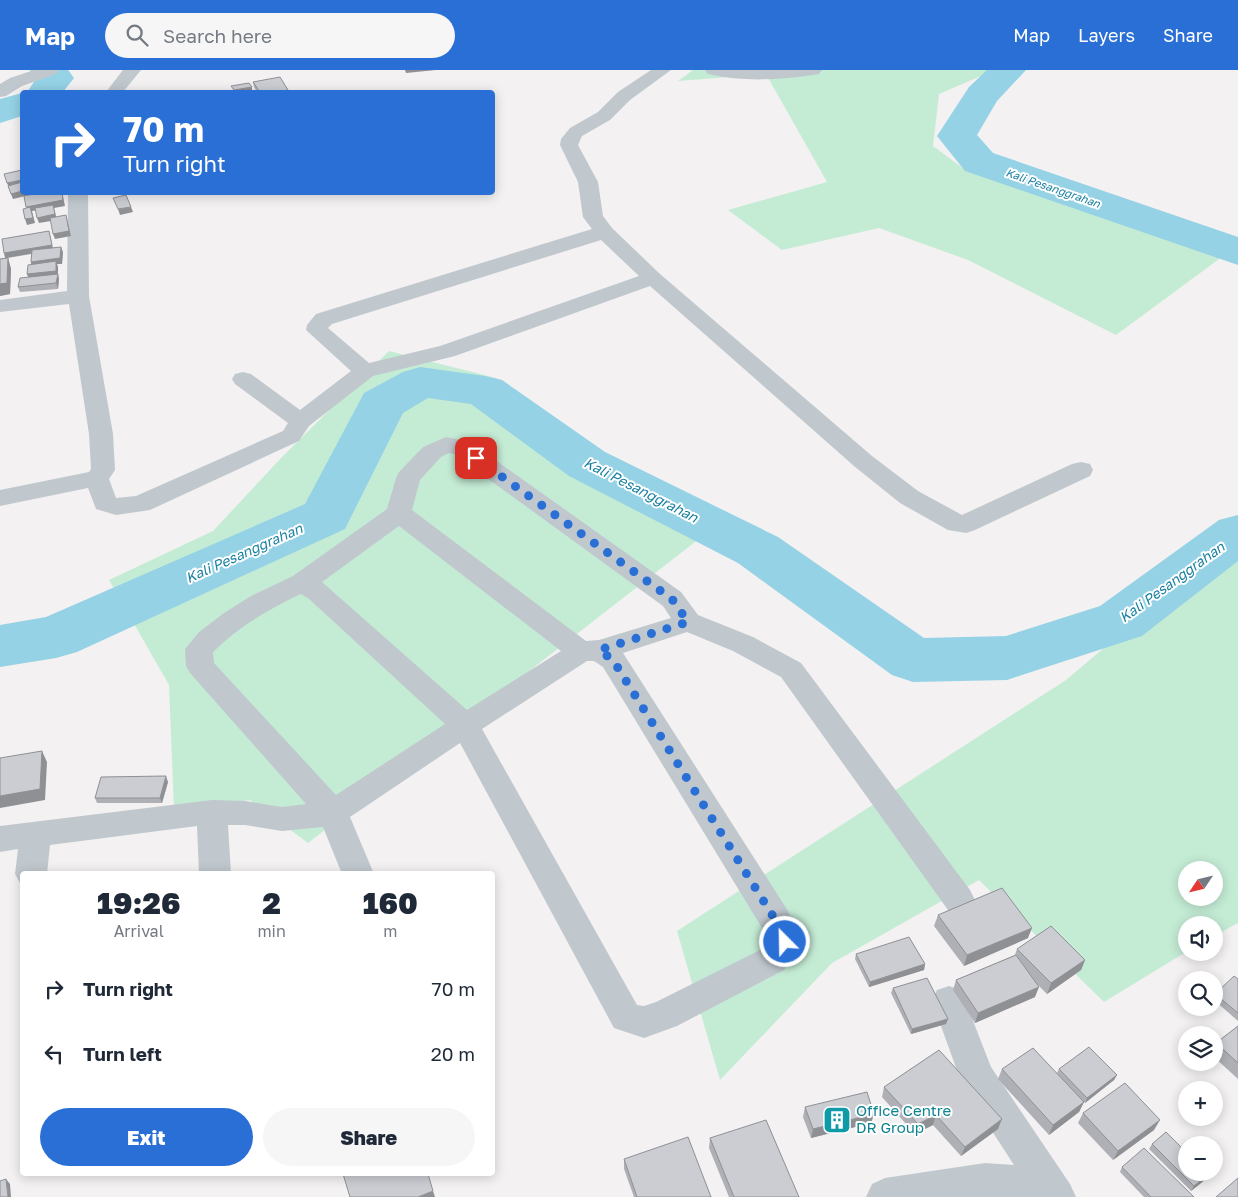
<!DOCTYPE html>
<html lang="en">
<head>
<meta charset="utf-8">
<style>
	:root { --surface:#fff; --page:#f6f6f7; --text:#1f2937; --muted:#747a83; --accent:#296fd5 }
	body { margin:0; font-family:"Golos Text",sans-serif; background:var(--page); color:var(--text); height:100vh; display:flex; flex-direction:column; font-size:19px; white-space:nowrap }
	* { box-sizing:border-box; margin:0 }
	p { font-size:16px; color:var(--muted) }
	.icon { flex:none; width:28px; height:28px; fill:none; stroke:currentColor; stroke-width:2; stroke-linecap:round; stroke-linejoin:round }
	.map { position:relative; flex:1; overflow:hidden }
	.side { position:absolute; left:20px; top:801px; width:475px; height:305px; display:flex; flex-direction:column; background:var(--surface); border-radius:5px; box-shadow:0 2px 12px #0003 }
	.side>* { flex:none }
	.hud { position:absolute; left:20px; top:20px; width:475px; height:105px; border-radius:5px; box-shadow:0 2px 12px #0003; background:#296fd5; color:#fff; overflow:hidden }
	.needle { width:32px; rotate:235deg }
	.buttons { position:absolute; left:1178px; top:791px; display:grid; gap:10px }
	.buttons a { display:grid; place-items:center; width:45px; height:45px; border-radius:50%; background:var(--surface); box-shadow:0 2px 12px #0003; font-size:25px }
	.pin { position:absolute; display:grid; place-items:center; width:42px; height:42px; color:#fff; margin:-21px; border-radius:10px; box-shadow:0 2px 8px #0006 }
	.me { position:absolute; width:55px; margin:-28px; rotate:337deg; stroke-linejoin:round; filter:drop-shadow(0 0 4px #0008) }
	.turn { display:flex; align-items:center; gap:18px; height:105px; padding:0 20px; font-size:22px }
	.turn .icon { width:65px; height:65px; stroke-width:2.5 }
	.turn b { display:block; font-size:35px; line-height:42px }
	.eta { display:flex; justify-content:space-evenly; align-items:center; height:85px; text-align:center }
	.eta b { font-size:30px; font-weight:800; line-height:35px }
	.action { display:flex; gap:10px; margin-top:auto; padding:10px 20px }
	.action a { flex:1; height:58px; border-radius:30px; background:var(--accent); color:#fff; font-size:20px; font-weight:800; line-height:58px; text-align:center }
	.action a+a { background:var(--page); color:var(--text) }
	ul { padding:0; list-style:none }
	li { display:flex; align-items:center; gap:15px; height:65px; padding:0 20px }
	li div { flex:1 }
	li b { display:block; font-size:19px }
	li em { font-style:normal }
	header { display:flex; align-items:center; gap:30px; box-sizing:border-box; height:70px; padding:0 25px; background:var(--accent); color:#fff }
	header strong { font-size:24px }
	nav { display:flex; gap:28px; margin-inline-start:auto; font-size:18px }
	.search { width:350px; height:45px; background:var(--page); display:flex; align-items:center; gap:12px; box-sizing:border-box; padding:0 18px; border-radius:28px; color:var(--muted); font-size:19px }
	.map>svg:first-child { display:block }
</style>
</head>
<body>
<header>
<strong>Map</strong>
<div class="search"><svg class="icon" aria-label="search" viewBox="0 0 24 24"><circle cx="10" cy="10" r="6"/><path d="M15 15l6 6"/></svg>Search here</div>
<nav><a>Map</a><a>Layers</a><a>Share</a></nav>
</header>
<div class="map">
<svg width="1238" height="1127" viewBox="0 0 1238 1127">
	<rect width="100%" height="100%" fill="#f3f1f1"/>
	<g fill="#c4ecd5" fill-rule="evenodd">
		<path d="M693 0H995L939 24 933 76 964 99 1038 111 1230 181 1116 265 968 190 879 158 782 180 728 140 827 112 766 4 678 11Z"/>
		<path d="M389 281 496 308 713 458 308 773 250 730 174 740 169 615 109 510 213 461 282 387Z"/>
		<path d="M1238 465V853L1214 866V855H1186V882L1104 932 979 810 832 893 720 1010 677 861 1066 610ZM1186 800H1214V828H1186Z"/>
	</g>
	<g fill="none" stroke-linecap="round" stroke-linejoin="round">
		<g fill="#95d2e5" fill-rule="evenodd">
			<path d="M30 0H68L74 8 63 22H27L36 9Z"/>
			<path d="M987 0H1026L997 31 977 65 993 83 1238 167V195L965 101 937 66 969 17Z"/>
			<path d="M22 23V46L0 53V29Z"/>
			<path d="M420 297 485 306 502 310 605 382 778 467 924 568 1006 566 1100 536 1219 450 1238 445V491L1142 566 1028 603 1007 610 913 612 892 605 738 493 569 406 471 334 428 328 403 343 345 459 77 582 56 588 0 597V555L46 547 305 434 364 323 403 302Z"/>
		</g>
		<g fill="#c0c8ce" fill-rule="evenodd">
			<path d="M34 0H59L56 4 22 16 6 26 0 27V14L10 8Z"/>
			<path d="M123 0H141L123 22H106Z"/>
			<path d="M651 0H671L630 30 610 50 582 66 578 75 598 112 603 146 612 158 660 204 872 386 918 421 962 445 1072 394 1081 392 1090 394 1093 400 1090 406 975 460 966 463 948 460 900 433 854 396 650 216 455 286 373 306 309 356 299 371 150 440 116 445 96 439 88 418 0 436V420L89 402 91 399 89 364 69 234 0 242V230L67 221 68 122H88L89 226 113 364 115 400 109 409 116 428 136 426 283 361 288 353 235 314 232 309 235 304 243 302 251 304 300 340 351 301 306 260 307 255 316 244 592 159 583 147 578 112 560 75 561 69 570 58 598 42 618 22ZM601 170 639 206 440 276 369 293 328 258 332 254Z"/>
			<path d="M705 0H822L819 4 813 5C778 10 743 12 708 4Z"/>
			<path d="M446 367 470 372 681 522 698 545 753 567 801 593 970 820 975 830 970 840 959 844 948 840 781 607 733 581 687 562 623 583 788 841 802 872 784 900 677 956 644 968 614 958 460 673 350 747 374 804H342L323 757 282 761 245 755H228L231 804H199L197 756 50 775 47 804H22V814L20 813 15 804 18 779 0 782V756L212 730 245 731 282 737 306 734 190 603 186 596 185 579 199 562 224 543 251 526 293 506 387 439 396 408 399 402 423 377ZM449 383 454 384 663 536 671 548 599 570 586 571 412 440 420 410 441 387ZM399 456 561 581 467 640 322 512ZM301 524 309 529 445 654 336 725 214 593 213 582C238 557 269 539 301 524ZM587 591H594L603 597 762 858 767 870 760 880 656 932 644 936 637 935 482 659Z"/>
			<path d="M949 916 961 920 991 997 1070 1114 1076 1127H866L872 1114 885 1108 985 1093 1014 1095 964 1018 959 1006 932 931 937 920Z"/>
		</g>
	</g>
	<g fill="#afb0b5">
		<path d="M253 12 288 20 289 22H257L254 17Z"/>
		<path d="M49 161 53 178 63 182 62 194H57L58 197V204L59 209 58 219 20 222 18 217 28 207 31 194V184L8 188 11 199 10 224 0 226V189L5 188Z"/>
		<path d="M168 712 162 733H97L95 728Z"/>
		<path d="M938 845 1028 868 964 896 934 856Z"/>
		<path d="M1017 879 1085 890 1081 900 1047 924 1036 913 1035 927 975 953 953 920 956 910 1015 885Z"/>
		<path d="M856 884 925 894 924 900 869 917 855 889Z"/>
		<path d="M1238 909V951L1214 930V925L1215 924Z"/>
		<path d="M893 918 948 949 946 954 911 964 891 923Z"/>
		<path d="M1238 956V1009L1214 987V977L1216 973Z"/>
		<path d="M1002 999 1057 1003 1059 999 1117 1005 1114 1010 1085 1033 1084 1032 1079 1042 1049 1065 998 1009Z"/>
		<path d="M884 1017 998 1059 961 1086 933 1055 915 1064 882 1027Z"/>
		<path d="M805 1037 874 1044 871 1053 811 1068 803 1047Z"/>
		<path d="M1083 1043 1154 1060 1113 1090 1078 1053Z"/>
		<path d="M710 1068 799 1127H729L709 1078Z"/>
		<path d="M1152 1074 1206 1109 1191 1121 1149 1079Z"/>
		<path d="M624 1089 711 1127H634L624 1099Z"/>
		<path d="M1122 1097 1194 1127H1144L1120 1102Z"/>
	</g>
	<g fill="#8e9094">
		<path d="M405 0H436L406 3Z"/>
		<path d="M252 17V22H234V20Z"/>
		<path d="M288 20 289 22H275Z"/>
		<path d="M22 110V115L9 118 7 113Z"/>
		<path d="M22 121V122H41L13 129 11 124Z"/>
		<path d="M62 122 65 136 54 138 57 150 39 153 37 148 54 138 32 141 35 153 27 155 25 149 28 142 26 137Z"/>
		<path d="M131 137 133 142 120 145 118 139Z"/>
		<path d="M66 145 71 166 55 169 53 164Z"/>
		<path d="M49 161 53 180 5 188 4 183Z"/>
		<path d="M61 177 63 182 62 194H57L58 197V204L59 209 58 219 56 213 29 210 27 204 32 197 31 192Z"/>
		<path d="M8 188 11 199 10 224 0 226V214Z"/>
		<path d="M42 681 47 692 45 730 0 738V726Z"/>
		<path d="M166 706 168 712 162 733 160 728Z"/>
		<path d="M1032 858 1028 868 964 896 967 885Z"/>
		<path d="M1085 890 1081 900 1047 924 1051 913Z"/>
		<path d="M925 894 924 900 869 917 870 912Z"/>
		<path d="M1039 917 1035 927 975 953 978 943Z"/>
		<path d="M948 949 946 954 911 964 912 959Z"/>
		<path d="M1117 1005 1114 1010 1085 1033 1087 1028Z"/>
		<path d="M1084 1032 1079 1042 1049 1065 1053 1055Z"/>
		<path d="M874 1044 871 1053 811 1068 813 1059Z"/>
		<path d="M936 1045 933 1055 915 1064 918 1054Z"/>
		<path d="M1002 1049 998 1059 961 1086 965 1077Z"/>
		<path d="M1160 1050 1154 1060 1113 1090 1118 1081Z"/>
		<path d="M1209 1104 1206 1109 1191 1121 1194 1116Z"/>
		<path d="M6 1109 10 1114 11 1127H8Z"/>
		<path d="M433 1121 435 1127H418Z"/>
	</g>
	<g fill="#cbcdd3" stroke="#8e9094">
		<path d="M280 7 288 20 275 22H260L253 12Z"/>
		<path d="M249 13 252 17 234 20 231 16Z"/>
		<path d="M22 100V110L7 113 4 104Z"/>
		<path d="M22 112V121L11 124 8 116Z"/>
		<path d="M44 122H62L63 130 26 137 24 126Z"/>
		<path d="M126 125 131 137 118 139 113 128Z"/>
		<path d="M53 135 55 144 37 148 35 138Z"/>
		<path d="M30 137 33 148 25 149 23 139Z"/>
		<path d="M66 145 69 161 53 164 50 148Z"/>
		<path d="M49 161 52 175 4 183 2 169Z"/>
		<path d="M61 177 60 188 31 192 32 180Z"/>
		<path d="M8 188 7 213 0 214V189Z"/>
		<path d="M56 191V201L27 204 28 195Z"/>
		<path d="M58 204 56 213 18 217 20 208Z"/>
		<path d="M42 681 40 719 0 726V688Z"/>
		<path d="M166 706 160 728H95L101 707Z"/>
		<path d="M1002 818 1032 858 967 885 938 845Z"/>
		<path d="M1051 856 1085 890 1051 913 1017 879Z"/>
		<path d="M909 867 925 894 870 912 856 884Z"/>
		<path d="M1016 885 1039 917 978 943 956 910Z"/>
		<path d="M1234 906 1238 909V943L1215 924Z"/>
		<path d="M927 908 948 949 912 959 893 918Z"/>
		<path d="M1238 956V993L1216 973Z"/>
		<path d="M1089 977 1117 1005 1087 1028 1059 999Z"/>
		<path d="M1033 978 1084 1032 1053 1055 1002 999Z"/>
		<path d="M939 980 1002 1049 965 1077 936 1045 918 1054 884 1017Z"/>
		<path d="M1125 1013 1160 1050 1118 1081 1083 1043Z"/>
		<path d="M867 1022 874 1044 813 1059 805 1037Z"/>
		<path d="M766 1050 799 1127H734L710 1068Z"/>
		<path d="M1166 1062 1186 1082V1102H1207L1209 1104 1194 1116 1152 1074Z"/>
		<path d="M688 1067 711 1127H637L624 1089Z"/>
		<path d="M1144 1078 1194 1127H1151L1122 1097Z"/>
		<path d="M343 1104H428L433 1121 418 1127H350Z"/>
		<path d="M1238 1108V1127H1216Z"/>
		<path d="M6 1109 8 1127H0V1111Z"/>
	</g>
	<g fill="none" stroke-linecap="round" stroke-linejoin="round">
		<path stroke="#296fd5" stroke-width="9" stroke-dasharray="0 16.2" d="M476 388 672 529 688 552 599 580 613 590 776 851 785 872"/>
	</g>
	<defs>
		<symbol id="building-square" viewBox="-11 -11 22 22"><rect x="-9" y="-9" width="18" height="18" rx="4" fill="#0f9aa8" stroke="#fff"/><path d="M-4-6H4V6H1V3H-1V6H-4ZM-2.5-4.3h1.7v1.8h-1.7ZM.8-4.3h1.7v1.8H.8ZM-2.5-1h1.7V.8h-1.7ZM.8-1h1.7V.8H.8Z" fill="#fff"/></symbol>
	</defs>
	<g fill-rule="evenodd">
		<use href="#building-square" x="821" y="1034" width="32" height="32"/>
	</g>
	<g text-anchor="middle" stroke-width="4" stroke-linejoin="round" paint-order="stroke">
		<g font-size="11" font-style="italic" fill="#1980a1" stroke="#fff">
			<text transform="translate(1053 118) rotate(19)" y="4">Kali Pesanggrahan</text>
		</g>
		<g font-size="14" font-style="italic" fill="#1980a1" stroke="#fff">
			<text transform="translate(641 420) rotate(27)" y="5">Kali Pesanggrahan</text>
			<text transform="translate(244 483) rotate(-24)" y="5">Kali Pesanggrahan</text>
			<text transform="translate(1172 512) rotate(-36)" y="5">Kali Pesanggrahan</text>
		</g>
		<g font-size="15" fill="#0d838f" stroke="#fff" text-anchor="start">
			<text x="856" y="1046">Office Centre<tspan x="856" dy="17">DR Group</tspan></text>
		</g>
	</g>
</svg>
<div class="buttons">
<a><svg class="needle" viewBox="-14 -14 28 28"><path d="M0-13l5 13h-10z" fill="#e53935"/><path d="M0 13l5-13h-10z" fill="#747a83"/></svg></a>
<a><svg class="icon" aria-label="sound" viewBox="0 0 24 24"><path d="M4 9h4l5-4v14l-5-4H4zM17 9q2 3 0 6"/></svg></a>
<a><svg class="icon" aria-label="search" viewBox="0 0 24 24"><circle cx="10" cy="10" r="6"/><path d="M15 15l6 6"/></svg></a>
<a><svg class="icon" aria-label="layers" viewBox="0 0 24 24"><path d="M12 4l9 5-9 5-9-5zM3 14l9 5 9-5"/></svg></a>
<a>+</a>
<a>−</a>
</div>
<div class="pin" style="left:476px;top:388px;background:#d93025"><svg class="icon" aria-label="arrive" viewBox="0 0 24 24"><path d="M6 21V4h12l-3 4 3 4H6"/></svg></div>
<svg class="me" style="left:785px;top:872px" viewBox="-20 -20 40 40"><circle r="17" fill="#296fd5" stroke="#fff" stroke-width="3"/><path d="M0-11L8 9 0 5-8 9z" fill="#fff"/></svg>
<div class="hud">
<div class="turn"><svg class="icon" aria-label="right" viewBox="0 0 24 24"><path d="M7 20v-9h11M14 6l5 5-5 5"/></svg><div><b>70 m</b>Turn right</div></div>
</div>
<section class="side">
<div class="eta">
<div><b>19:26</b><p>Arrival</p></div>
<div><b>2</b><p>min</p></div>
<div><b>160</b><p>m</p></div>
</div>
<ul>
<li><svg class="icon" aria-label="right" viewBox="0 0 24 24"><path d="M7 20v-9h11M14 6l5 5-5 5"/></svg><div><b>Turn right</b></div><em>70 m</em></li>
<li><svg class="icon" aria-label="left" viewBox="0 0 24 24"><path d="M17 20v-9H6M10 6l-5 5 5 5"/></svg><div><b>Turn left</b></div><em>20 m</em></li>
</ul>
<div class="action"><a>Exit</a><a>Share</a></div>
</section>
</div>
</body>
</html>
